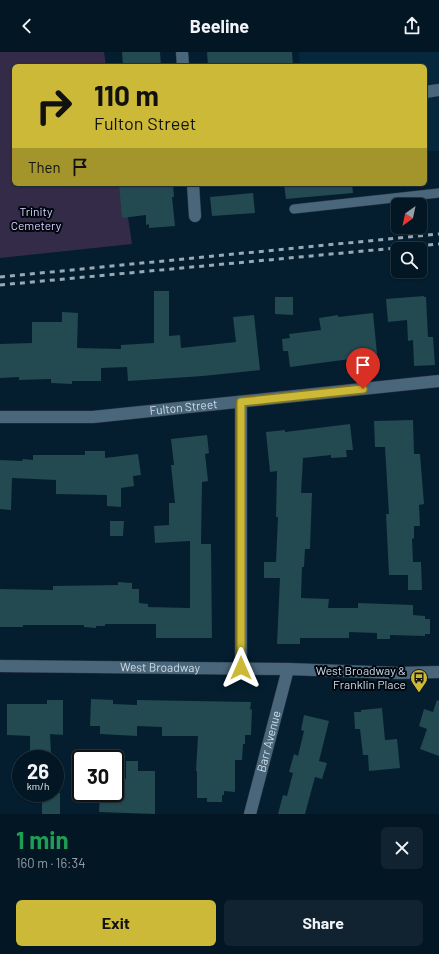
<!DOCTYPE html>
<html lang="en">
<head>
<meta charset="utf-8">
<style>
	:root { --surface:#031623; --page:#112330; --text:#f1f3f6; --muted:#979fa6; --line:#243541; --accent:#ccb938 }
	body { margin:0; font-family:Barlow,sans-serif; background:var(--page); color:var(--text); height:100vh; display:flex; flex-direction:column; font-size:15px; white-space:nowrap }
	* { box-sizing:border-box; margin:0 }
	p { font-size:13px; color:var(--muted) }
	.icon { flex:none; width:22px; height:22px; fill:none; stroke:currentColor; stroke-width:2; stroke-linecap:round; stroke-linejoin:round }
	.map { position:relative; height:762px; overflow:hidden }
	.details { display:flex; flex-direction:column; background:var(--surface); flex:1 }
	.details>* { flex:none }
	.hud { position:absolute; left:12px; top:12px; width:415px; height:122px; border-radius:6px; box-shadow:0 1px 3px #0004,0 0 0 1px var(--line); background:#ccb938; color:#111; overflow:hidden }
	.needle { width:26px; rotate:213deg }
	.tools { position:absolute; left:391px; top:146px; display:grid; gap:8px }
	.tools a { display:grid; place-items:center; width:36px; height:36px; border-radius:6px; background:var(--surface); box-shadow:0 1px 3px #0004,0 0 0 1px var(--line); font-size:20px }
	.speed { position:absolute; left:12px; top:698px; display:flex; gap:8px; font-size:20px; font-weight:700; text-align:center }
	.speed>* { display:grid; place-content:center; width:52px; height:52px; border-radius:50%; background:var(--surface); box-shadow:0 1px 3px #0004,0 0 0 1px var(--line); line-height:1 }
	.speed small { font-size:10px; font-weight:400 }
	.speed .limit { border:2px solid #111; border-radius:6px; background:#fff; color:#111 }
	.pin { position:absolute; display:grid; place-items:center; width:34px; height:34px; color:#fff; margin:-41px -17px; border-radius:50% 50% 50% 0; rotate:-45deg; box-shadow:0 0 4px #0007 }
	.pin .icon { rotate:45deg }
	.me { position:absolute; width:44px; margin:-22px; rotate:0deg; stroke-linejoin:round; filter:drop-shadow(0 0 3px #0008) }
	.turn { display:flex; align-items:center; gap:14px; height:84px; padding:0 16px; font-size:18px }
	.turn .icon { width:52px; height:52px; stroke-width:2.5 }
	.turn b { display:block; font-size:28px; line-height:34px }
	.then { display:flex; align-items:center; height:38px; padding:0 16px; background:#0003; gap:8px; font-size:15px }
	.round { display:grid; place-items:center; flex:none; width:42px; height:42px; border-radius:6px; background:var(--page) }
	.summary { display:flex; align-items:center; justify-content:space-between; height:68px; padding:0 16px }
	h1 { font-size:24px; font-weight:700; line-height:30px; color:#1e9e55 }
	.button { display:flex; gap:8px; margin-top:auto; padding:8px 16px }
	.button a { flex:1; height:46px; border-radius:6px; background:var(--accent); color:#111; font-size:16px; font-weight:700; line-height:46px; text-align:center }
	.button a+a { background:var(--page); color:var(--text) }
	header { display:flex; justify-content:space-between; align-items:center; height:52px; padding:0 16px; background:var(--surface); font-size:18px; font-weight:700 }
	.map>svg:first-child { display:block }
</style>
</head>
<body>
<header><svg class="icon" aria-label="back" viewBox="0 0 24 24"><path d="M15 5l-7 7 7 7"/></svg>Beeline<svg class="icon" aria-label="share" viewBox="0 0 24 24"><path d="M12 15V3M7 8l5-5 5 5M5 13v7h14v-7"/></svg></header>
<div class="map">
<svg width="439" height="762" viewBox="0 0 439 762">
	<rect width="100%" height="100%" fill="#041e2f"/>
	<path fill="#05283c" d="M299 0H439V99H425V14H300Z"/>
	<path fill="#332b47" d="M0 0H104L106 14H14V132H123L132 192 0 206Z"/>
	<g fill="#234951">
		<path d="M122 0H160L161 14H123Z"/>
		<path d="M207 0H292L293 14H208Z"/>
		<path d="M119 132H173L174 145H172L175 174 149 176V172L146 173V163L122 166Z"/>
		<path d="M284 132H352L353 141 286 147Z"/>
		<path d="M253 141 255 161 212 164 210 145Z"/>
		<path d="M154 239H169V284L180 283 181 296 236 290 233 265 254 263 260 318 203 324 128 329 127 315 101 316V329H72V332L51 331V327L19 328V325L0 326V292L32 291V270H62V260L78 261 77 296 121 297V293L154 291Z"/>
		<path d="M424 244V245H426L428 285H433L435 313 414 314 413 288 408 289 407 268 388 270 386 247Z"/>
		<path d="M275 245H293V263L275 262Z"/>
		<path d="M373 261 378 312 359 313 358 306 290 315 288 299H283L282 287 290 286 289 282 321 278 319 266 338 263V265Z"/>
		<path d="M413 368 414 402H420L424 452 419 453 420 474H414V486L412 487 413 510H421L422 538H408V523H389L386 462H389L385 395H375L374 369Z"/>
		<path d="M350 372 353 398H346L347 405 331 406V403L303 406 301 441H312L310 497H305L304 515H302L301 546 329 547 328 556H358V551L413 553V563L425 564V567H430V582H425V584L390 583V587H377V581L349 580V586H300V592H277L280 526H264V510H276L278 465H276L277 419 270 420 266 380 285 378V380Z"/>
		<path d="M207 383 209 401 205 402 208 429 202 430 201 492H211L212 586H156V572H105V574H96V576L84 575V573H23V575H0V537L53 538V534L118 533V530L132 531V537H139V551L148 552V555L190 556V489L155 491 154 474 169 473V451H175L171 413H174L171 387Z"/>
		<path d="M85 399H105V406L138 402 141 423 133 424 134 434 121 436V455L107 454V443L56 442V428L12 426 11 458 0 457V408L22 409 23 407 33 408V403H85Z"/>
		<path d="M110 469H124L123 484H110Z"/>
		<path d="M91 647 113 648V652L137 653V648L251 650 250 658 252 657 251 683H245V692H243L242 708H235V740L224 739V743H222V750H207V746H197V719H196L198 684H162V675L137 674V684L100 682V674H90Z"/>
		<path d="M47 648H63V683L50 682 51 701H30V684L7 683V652H47Z"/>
		<path d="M437 648 439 649V704L420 697 427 677 419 674 424 657 433 660Z"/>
		<path d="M382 656 385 688 397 687 400 716 369 719 368 703H363L360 677H355L354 660H361V658Z"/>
		<path d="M304 663 329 669 319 709 327 711 322 727 315 725 305 762H278L283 743 287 744 293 721 289 720 294 702 298 704 304 679 301 678Z"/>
		<path d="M126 709H138V719H155V762L99 760 100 741H115V727H126Z"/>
		<rect x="42" y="741" width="18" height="21"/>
	</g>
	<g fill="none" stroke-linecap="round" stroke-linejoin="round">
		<defs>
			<path id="lane" d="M294 157 439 141"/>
			<g id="street">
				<path d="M182 0 183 14"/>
				<path d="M425 40 439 38"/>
				<path d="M193 132 195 164"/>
				<path d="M241 350V616"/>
				<path id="s1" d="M0 365H93L439 329"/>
				<path id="s2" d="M250 762 288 617"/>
			</g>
			<g id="secondary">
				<path id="s3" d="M0 614 288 617 398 621 439 620"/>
			</g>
		</defs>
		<use href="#lane" stroke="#2d3644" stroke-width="10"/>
		<use href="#street" stroke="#2d3644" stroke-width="13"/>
		<use href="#secondary" stroke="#2d3644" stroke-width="13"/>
		<use href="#lane" stroke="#4a667a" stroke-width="9"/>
		<use href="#street" stroke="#4a667a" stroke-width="12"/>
		<use href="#secondary" stroke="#4a667a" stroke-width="12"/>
		<g stroke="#97a9b6" stroke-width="3" stroke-dasharray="5 5" stroke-linecap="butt">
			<path d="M0 225 439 182"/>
			<path d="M0 233 439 192"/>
		</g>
	</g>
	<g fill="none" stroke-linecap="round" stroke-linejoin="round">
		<defs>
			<path id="route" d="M241 616V350L363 337"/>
		</defs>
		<use href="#route" stroke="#857824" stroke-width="10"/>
		<use href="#route" stroke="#ccb938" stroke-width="7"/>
	</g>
	<defs>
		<symbol id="bus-pin" viewBox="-11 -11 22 30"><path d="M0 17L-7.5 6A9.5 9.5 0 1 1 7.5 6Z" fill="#ccb938" stroke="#01070e"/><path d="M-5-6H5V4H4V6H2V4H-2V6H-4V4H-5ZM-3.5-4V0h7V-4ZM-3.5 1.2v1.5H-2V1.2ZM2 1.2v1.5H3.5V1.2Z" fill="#111"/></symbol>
	</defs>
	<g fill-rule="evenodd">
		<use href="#bus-pin" x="409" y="616" width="20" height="27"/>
	</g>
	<g text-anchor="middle" stroke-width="4" stroke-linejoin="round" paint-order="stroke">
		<g font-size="12" fill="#d8cdf8" stroke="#01070e">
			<text x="36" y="164">Trinity<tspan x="36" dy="14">Cemetery</tspan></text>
		</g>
		<g font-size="12" fill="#cedde8" stroke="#01070e">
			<text dy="4" stroke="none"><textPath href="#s1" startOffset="184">Fulton Street</textPath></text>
			<text dy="4" stroke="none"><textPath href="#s3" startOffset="160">West Broadway</textPath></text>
			<text dy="4" stroke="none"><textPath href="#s2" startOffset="75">Barr Avenue</textPath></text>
		</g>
		<g font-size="12" fill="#cedde8" stroke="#01070e" text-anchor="end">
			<text x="406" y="623">West Broadway &amp;<tspan x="406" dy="14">Franklin Place</tspan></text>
		</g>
	</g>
</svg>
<div class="tools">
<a><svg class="needle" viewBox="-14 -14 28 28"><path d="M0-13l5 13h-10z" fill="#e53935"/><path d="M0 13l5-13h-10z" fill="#979fa6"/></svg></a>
<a><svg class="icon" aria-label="search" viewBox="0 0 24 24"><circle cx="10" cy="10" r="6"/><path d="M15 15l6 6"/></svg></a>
</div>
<div class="speed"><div>26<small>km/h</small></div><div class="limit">30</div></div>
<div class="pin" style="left:363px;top:337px;background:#d93025"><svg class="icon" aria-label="arrive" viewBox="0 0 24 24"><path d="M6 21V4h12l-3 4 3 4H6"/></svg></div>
<svg class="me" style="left:241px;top:616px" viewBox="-20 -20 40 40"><path d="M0-17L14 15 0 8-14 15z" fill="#ccb938" stroke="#fff" stroke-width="4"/></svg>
<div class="hud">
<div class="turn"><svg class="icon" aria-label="right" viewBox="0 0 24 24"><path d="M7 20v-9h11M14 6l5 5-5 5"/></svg><div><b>110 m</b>Fulton Street</div></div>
<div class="then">Then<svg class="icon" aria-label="arrive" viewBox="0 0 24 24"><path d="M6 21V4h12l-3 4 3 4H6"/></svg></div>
</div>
</div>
<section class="details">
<div class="summary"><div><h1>1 min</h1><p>160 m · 16:34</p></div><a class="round"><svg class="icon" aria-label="close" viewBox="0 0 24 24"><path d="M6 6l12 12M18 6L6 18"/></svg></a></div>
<div class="button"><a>Exit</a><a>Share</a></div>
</section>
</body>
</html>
